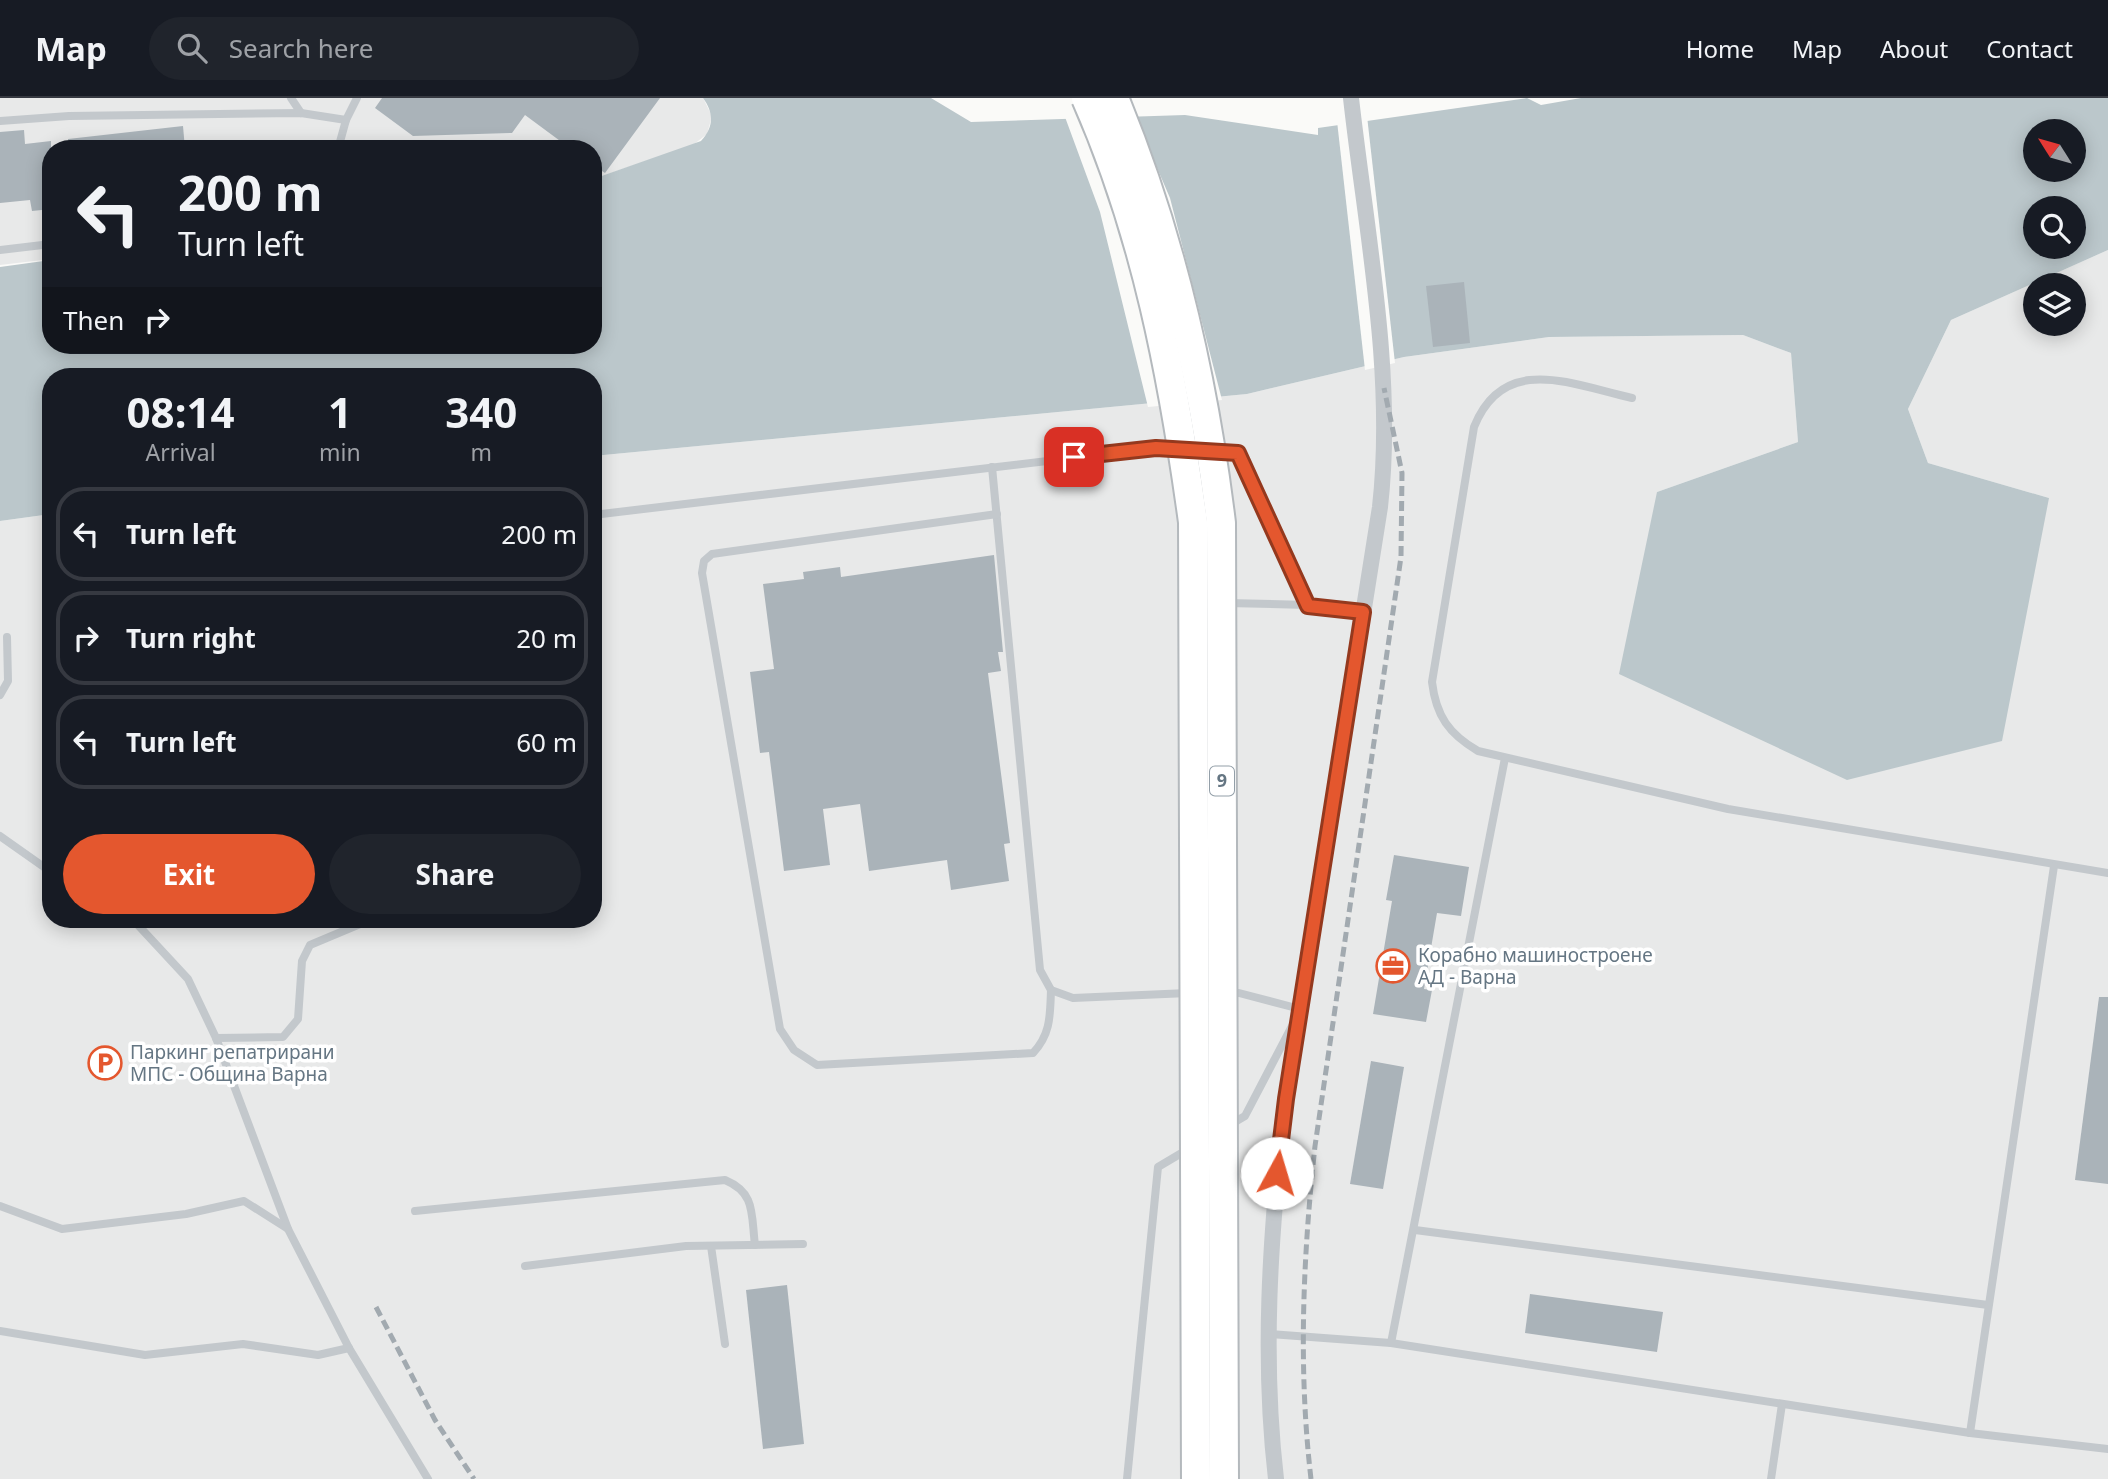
<!DOCTYPE html>
<html lang="en">
<head>
<meta charset="utf-8">
<style>
	:root { --surface:#171b24; --page:#20242c; --text:#f1f3f6; --muted:#9ea1a6; --line:#363941; --accent:#e4572e }
	body { margin:0; font-family:"Noto Sans",sans-serif; background:var(--page); color:var(--text); height:100vh; display:flex; flex-direction:column; font-size:26px; white-space:nowrap }
	* { box-sizing:border-box; margin:0 }
	p { font-size:23px; color:var(--muted) }
	.icon { flex:none; width:38px; height:38px; fill:none; stroke:currentColor; stroke-width:2; stroke-linecap:round; stroke-linejoin:round }
	.map { position:relative; flex:1; overflow:hidden }
	.sheet { position:absolute; left:42px; top:270px; width:560px; height:560px; display:flex; flex-direction:column; background:var(--surface); border-radius:28px; box-shadow:0 4px 18px #0003 }
	.sheet>* { flex:none }
	.guide { position:absolute; left:42px; top:42px; width:560px; height:214px; border-radius:28px; box-shadow:0 4px 18px #0003; background:#171b24; color:var(--text); overflow:hidden }
	.needle { width:46px; rotate:307deg }
	.tools { position:absolute; left:2023px; top:21px; display:grid; gap:14px }
	.tools a { display:grid; place-items:center; width:63px; height:63px; border-radius:50%; background:var(--surface); box-shadow:0 4px 18px #0003; font-size:35px }
	.pin { position:absolute; display:grid; place-items:center; width:60px; height:60px; color:#fff; margin:-30px; border-radius:14px; box-shadow:0 4px 10px #0006 }
	.me { position:absolute; width:77px; margin:-38px; rotate:6deg; stroke-linejoin:round; filter:drop-shadow(0 0 5px #0008) }
	.turn { display:flex; align-items:center; gap:24px; height:147px; padding:0 21px; font-size:32px }
	.turn .icon { width:91px; height:91px; stroke-width:2.5 }
	.turn b { display:block; font-size:49px; line-height:60px }
	.then { display:flex; align-items:center; height:66px; padding:0 21px; background:#0003; gap:14px; font-size:26px }
	.eta { display:flex; justify-content:space-evenly; align-items:center; height:119px; text-align:center }
	.eta b { font-size:42px; font-weight:700; line-height:49px }
	.cta { display:flex; gap:14px; margin-top:auto; padding:14px 21px }
	.cta a { flex:1; height:80px; border-radius:42px; background:var(--accent); color:#fff; font-size:28px; font-weight:700; line-height:80px; text-align:center }
	.cta a+a { background:var(--page); color:var(--text) }
	ul { padding:0; list-style:none }
	li { display:flex; align-items:center; gap:21px; height:94px; margin:0 14px 10px; padding:0 7px; border:4px solid var(--line); border-radius:28px }
	li div { flex:1 }
	li b { display:block; font-size:26px }
	li em { font-style:normal }
	header { display:flex; align-items:center; gap:42px; box-sizing:border-box; height:98px; padding:0 35px; background:var(--surface); border-bottom:2px solid var(--line) }
	header strong { font-size:33px }
	nav { display:flex; gap:38px; margin-inline-start:auto; font-size:24px }
	.search { width:490px; height:63px; background:var(--page); display:flex; align-items:center; gap:18px; box-sizing:border-box; padding:0 24px; border-radius:38px; color:var(--muted); font-size:26px }
	.map>svg:first-child { display:block }
</style>
</head>
<body>
<header>
<strong>Map</strong>
<div class="search"><svg class="icon" aria-label="search" viewBox="0 0 24 24"><circle cx="10" cy="10" r="6"/><path d="M15 15l6 6"/></svg>Search here</div>
<nav><a>Home</a><a>Map</a><a>About</a><a>Contact</a></nav>
</header>
<div class="map">
<svg width="2108" height="1381" viewBox="0 0 2108 1381">
	<rect width="100%" height="100%" fill="#fafaf8"/>
	<g fill="#e8e9e9" fill-rule="evenodd">
		<path d="M0 0H703L712 18 707 36 693 47 593 81V51H51V161L0 167Z"/>
		<path d="M2108 152V1381H0V423L51 416V821H593V358L1247 296 1404 259 1549 239 1743 237 1791 255 1798 344 1657 394 2049 400 1928 365 1908 311 1951 222ZM2035 187H2074V226H2035Z"/>
	</g>
	<path fill="#bbc7cb" fill-rule="evenodd" d="M703 0H931L971 24 1185 17 1318 37V30L1527 0 1541 7 1581 0H2108V152L1951 222 1908 311 1928 365 2049 400 2002 643 1847 682 1619 576 1657 394 1798 344 1791 255 1743 237 1549 239 1404 259 1247 296 593 358V278H51V416L0 423V169L51 162V247H593V81L701 43C714 29 714 15 703 0ZM2035 33H2074V72H2035ZM2035 110H2074V149H2035Z"/>
	<g fill="#fafaf8">
		<path d="M1134 16 1170 100 1222 302 1148 309 1100 114 1065 19Z"/>
		<path d="M1367 18 1395 265 1365 272 1337 23Z"/>
	</g>
	<g fill="#aab3b9">
		<path d="M382 0H660L605 75 593 67V51H571L525 17 512 35 413 38 375 10Z"/>
		<path d="M183 28 185 51H68V41Z"/>
		<path d="M24 32 25 46 51 43V111L32 113 30 102 0 105V34Z"/>
		<path d="M1464 184 1470 245 1433 249 1426 188Z"/>
		<path d="M994 457 1003 554H998L1001 573 988 575 1010 745 1004 746 1009 783 951 792 947 762 869 773 860 706 823 711 830 767 784 773 769 654 760 655 750 574 774 571 763 486 804 481 803 474 840 469 841 479Z"/>
		<path d="M1394 757 1469 769 1461 818 1437 815 1424 891 1432 892 1426 924 1373 916 1392 803 1386 802Z"/>
		<path d="M2099 899H2108V1086L2075 1082Z"/>
		<path d="M1371 963 1404 969 1383 1091 1350 1086Z"/>
		<path d="M787 1187 804 1346 763 1351 746 1192Z"/>
		<path d="M1530 1196 1663 1214 1657 1254 1525 1235Z"/>
	</g>
	<g fill="none" stroke-linecap="round" stroke-linejoin="round">
		<g stroke="#c3c8cc" stroke-width="8">
			<path d="M291 0 301 15"/>
			<path d="M0 23 69 18 301 15 346 22"/>
			<path d="M338 51 346 22 357 0"/>
			<path d="M0 152 51 146"/>
			<path d="M1632 300C1573 287 1504 254 1474 329L1432 584C1436 618 1449 636 1478 653L1728 711 2108 775"/>
			<path d="M1215 354 1238 355 1308 507 1363 514"/>
			<path d="M992 369 1040 872 1051 892 1073 900 1188 895"/>
			<path d="M997 416 712 456 704 463 702 475 780 931 794 952 817 967 1033 955C1051 936 1050 917 1051 892"/>
			<path d="M593 417 1156 350 1178 351"/>
			<path d="M1227 505 1308 507"/>
			<path d="M0 597 8 583 7 539"/>
			<path d="M0 738 51 774"/>
			<path d="M128 821 137 826 188 881 216 940 288 1131 349 1250 428 1381"/>
			<path d="M1226 895H1239L1300 911"/>
			<path d="M216 940 283 939 298 921 302 863 310 847 372 821"/>
			<path d="M1228 1028 1245 1018 1293 926"/>
			<path d="M0 1108 62 1131 186 1116 244 1103 288 1131"/>
			<path d="M415 1113 725 1082C756 1095 751 1116 755 1147"/>
			<path d="M1415 1132 1988 1207"/>
			<path d="M711 1148 725 1246"/>
			<path d="M525 1168 686 1148 803 1146"/>
			<path d="M0 1233 145 1257 243 1246 318 1257 349 1250"/>
			<path d="M1269 1236 1391 1245 1970 1335 2108 1351"/>
			<path d="M1391 1245 1505 660"/>
			<path d="M1970 1335 2054 768"/>
			<path d="M1127 1381 1158 1069 1190 1050"/>
			<path d="M1771 1381 1782 1306"/>
		</g>
		<path stroke="#c3c8cc" stroke-width="16" d="M1276 1381C1262 1260 1270 1142 1283 1021L1380 409C1395 275 1366 134 1351 0"/>
		<g stroke="#a2aab0" stroke-width="5" stroke-dasharray="10 5" stroke-linecap="butt">
			<path d="M376 1209 435 1322 474 1381"/>
			<path d="M1311 1381C1298 1270 1303 1159 1315 1048L1401 459 1402 375 1384 290"/>
		</g>
		<defs>
			<g id="highway-bridge">
				<path d="M1086 0C1146 136 1173 278 1193 424L1196 1381"/>
				<path d="M1114 0C1171 137 1203 278 1221 425L1224 1381"/>
			</g>
		</defs>
		<use href="#highway-bridge" stroke="#b4b9bd" stroke-width="32" stroke-linecap="butt"/>
		<use href="#highway-bridge" stroke="#fff" stroke-width="28"/>
	</g>
	<g fill="none" stroke-linecap="round" stroke-linejoin="round">
		<defs>
			<path id="route" d="M1074 359 1156 350 1238 355 1308 508 1363 514 1286 1001 1277 1075"/>
		</defs>
		<use href="#route" stroke="#94391e" stroke-width="18"/>
		<use href="#route" stroke="#e4572e" stroke-width="12"/>
	</g>
	<defs>
		<symbol id="office-ring" viewBox="-11 -11 22 22"><circle r="9.5" fill="#fff" stroke="#e4572e" stroke-width="1.5"/><path d="M-6-3h4V-5.5h4V-3h4V5H-6ZM-1-4.5V-3h2v-1.5ZM-6 0V1H6V0Z" fill="#e4572e"/></symbol>
		<symbol id="parking-ring" viewBox="-11 -11 22 22"><circle r="9.5" fill="#fff" stroke="#e4572e" stroke-width="1.5"/><path d="M-3.5-5.5H1a3.5 3.5 0 0 1 0 7H-1V5.5H-3.5ZM-1-3.4V-.6H.8a1.4 1.4 0 0 0 0-2.8Z" fill="#e4572e"/></symbol>
	</defs>
	<g fill-rule="evenodd">
		<use href="#office-ring" x="1374" y="849" width="38" height="38"/>
		<use href="#parking-ring" x="86" y="946" width="38" height="38"/>
	</g>
	<g text-anchor="middle" stroke-width="7" stroke-linejoin="round" paint-order="stroke">
		<rect fill="#fff" stroke="#939fa8" stroke-width="2" x="1210" y="668.5" width="24" height="29" rx="5"/>
		<g font-size="18" font-weight="bold" fill="#657683">
			<text x="1222" y="689">9</text>
		</g>
		<g font-size="19" fill="#657683" stroke="#fff" text-anchor="start">
			<text x="1418" y="864">Корабно машиностроене<tspan x="1418" dy="22">АД - Варна</tspan></text>
			<text x="130" y="961">Паркинг репатрирани<tspan x="130" dy="22">МПС - Община Варна</tspan></text>
		</g>
	</g>
</svg>
<div class="tools">
<a><svg class="needle" viewBox="-14 -14 28 28"><path d="M0-13l5 13h-10z" fill="#e53935"/><path d="M0 13l5-13h-10z" fill="#9ea1a6"/></svg></a>
<a><svg class="icon" aria-label="search" viewBox="0 0 24 24"><circle cx="10" cy="10" r="6"/><path d="M15 15l6 6"/></svg></a>
<a><svg class="icon" aria-label="layers" viewBox="0 0 24 24"><path d="M12 4l9 5-9 5-9-5zM3 14l9 5 9-5"/></svg></a>
</div>
<div class="pin" style="left:1074px;top:359px;background:#d93025"><svg class="icon" aria-label="arrive" viewBox="0 0 24 24"><path d="M6 21V4h12l-3 4 3 4H6"/></svg></div>
<svg class="me" style="left:1277px;top:1075px" viewBox="-20 -20 40 40"><circle r="19" fill="#fff"/><path d="M0-13L10 11 0 6-10 11z" fill="#e4572e"/></svg>
<div class="guide">
<div class="turn"><svg class="icon" aria-label="left" viewBox="0 0 24 24"><path d="M17 20v-9H6M10 6l-5 5 5 5"/></svg><div><b>200 m</b>Turn left</div></div>
<div class="then">Then<svg class="icon" aria-label="right" viewBox="0 0 24 24"><path d="M7 20v-9h11M14 6l5 5-5 5"/></svg></div>
</div>
<section class="sheet">
<div class="eta">
<div><b>08:14</b><p>Arrival</p></div>
<div><b>1</b><p>min</p></div>
<div><b>340</b><p>m</p></div>
</div>
<ul>
<li><svg class="icon" aria-label="left" viewBox="0 0 24 24"><path d="M17 20v-9H6M10 6l-5 5 5 5"/></svg><div><b>Turn left</b></div><em>200 m</em></li>
<li><svg class="icon" aria-label="right" viewBox="0 0 24 24"><path d="M7 20v-9h11M14 6l5 5-5 5"/></svg><div><b>Turn right</b></div><em>20 m</em></li>
<li><svg class="icon" aria-label="left" viewBox="0 0 24 24"><path d="M17 20v-9H6M10 6l-5 5 5 5"/></svg><div><b>Turn left</b></div><em>60 m</em></li>
</ul>
<div class="cta"><a>Exit</a><a>Share</a></div>
</section>
</div>
</body>
</html>
